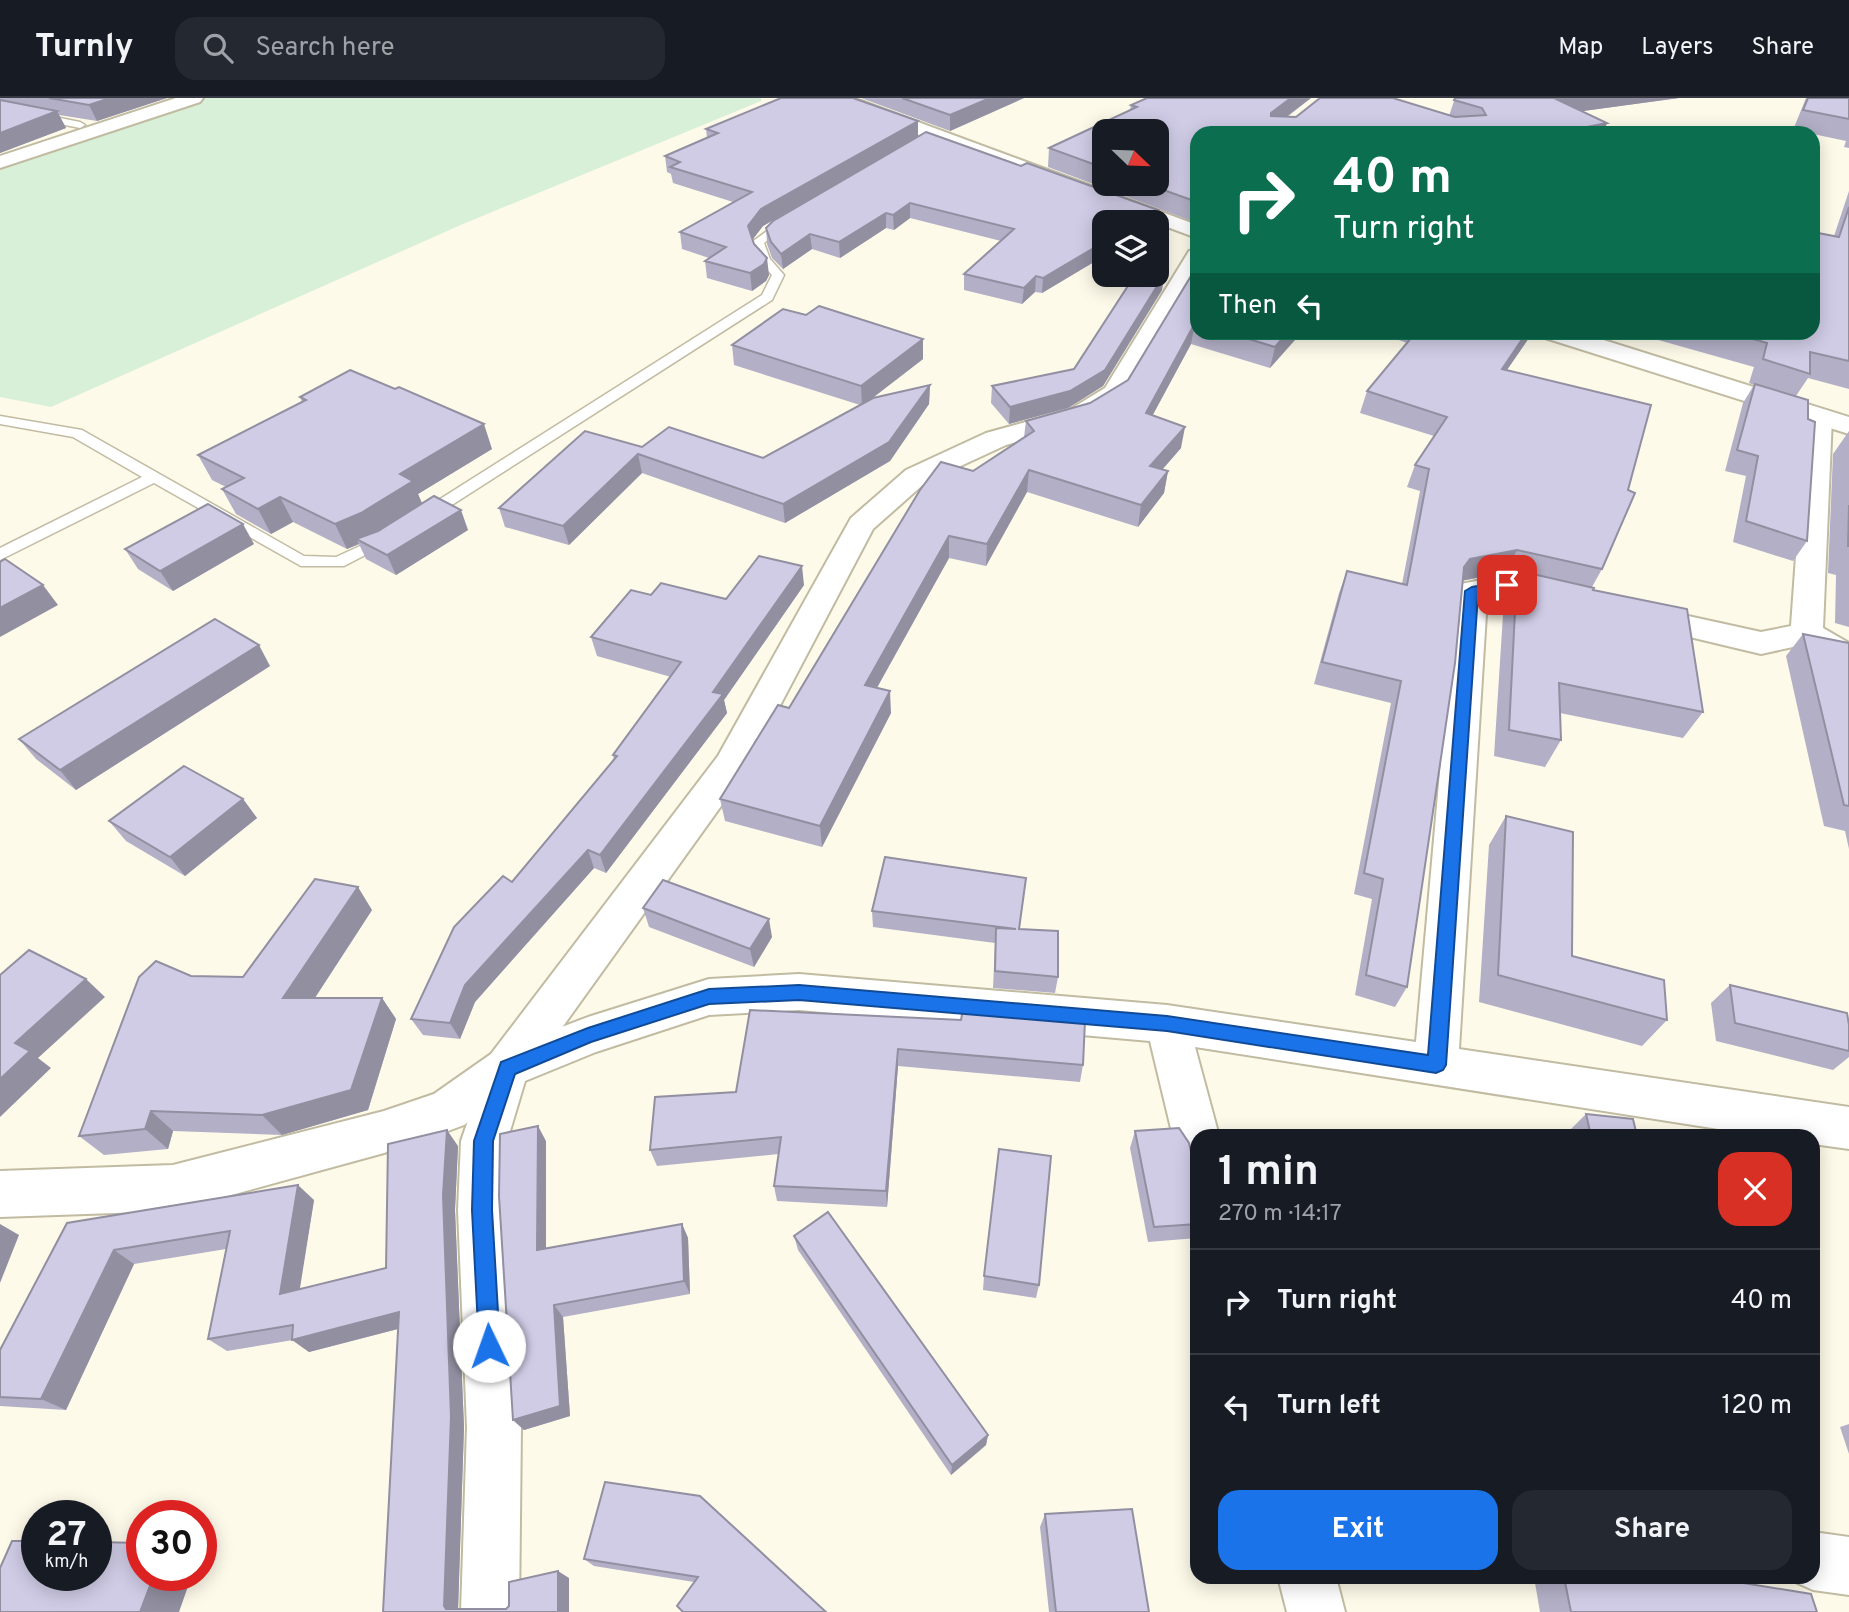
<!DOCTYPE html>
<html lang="en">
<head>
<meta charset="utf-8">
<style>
	:root { --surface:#171b24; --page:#242831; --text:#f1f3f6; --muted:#9ea1a6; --line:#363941; --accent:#1a73e8 }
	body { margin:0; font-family:Overpass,sans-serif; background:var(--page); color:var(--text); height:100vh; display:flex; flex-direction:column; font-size:26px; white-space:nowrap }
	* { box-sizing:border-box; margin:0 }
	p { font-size:23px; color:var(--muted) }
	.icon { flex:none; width:38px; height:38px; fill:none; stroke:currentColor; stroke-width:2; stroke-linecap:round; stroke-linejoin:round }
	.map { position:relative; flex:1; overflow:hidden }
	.panel { position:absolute; left:1190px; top:1031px; width:630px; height:455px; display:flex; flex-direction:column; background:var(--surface); border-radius:21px; box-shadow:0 4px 18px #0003 }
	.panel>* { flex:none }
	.hud { position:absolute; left:1190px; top:28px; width:630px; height:214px; border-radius:21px; box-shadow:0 4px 18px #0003; background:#0b6e4f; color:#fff; overflow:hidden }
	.needle { width:46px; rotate:113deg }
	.controls { position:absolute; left:1092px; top:21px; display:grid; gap:14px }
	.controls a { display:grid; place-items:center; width:77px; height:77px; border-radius:14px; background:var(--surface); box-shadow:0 4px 18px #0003; font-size:35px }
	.speed { position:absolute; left:21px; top:1402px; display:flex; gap:14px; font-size:35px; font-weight:700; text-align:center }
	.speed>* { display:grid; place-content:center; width:91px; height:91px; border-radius:50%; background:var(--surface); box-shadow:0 4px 18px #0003; line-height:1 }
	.speed small { font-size:18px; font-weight:400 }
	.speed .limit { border:10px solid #d22; background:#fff; color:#111 }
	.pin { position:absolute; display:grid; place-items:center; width:60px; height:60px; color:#fff; margin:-30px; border-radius:14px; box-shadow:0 4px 10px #0006 }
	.me { position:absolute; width:77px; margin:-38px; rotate:357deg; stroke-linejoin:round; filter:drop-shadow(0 0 5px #0008) }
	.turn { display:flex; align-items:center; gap:24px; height:147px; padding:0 28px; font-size:32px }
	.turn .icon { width:91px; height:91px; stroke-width:2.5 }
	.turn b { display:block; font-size:49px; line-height:60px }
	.then { display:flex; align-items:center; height:66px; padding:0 28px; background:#0003; gap:14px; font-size:26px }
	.round { display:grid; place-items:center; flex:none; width:74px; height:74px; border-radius:21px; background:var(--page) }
	.headline { display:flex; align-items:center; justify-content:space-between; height:119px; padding:0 28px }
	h1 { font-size:42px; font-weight:700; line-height:52px }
	.action { display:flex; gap:14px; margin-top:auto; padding:14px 28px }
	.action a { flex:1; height:80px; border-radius:21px; background:var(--accent); color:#fff; font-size:28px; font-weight:700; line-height:80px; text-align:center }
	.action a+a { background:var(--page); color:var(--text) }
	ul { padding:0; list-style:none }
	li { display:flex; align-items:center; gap:21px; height:105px; padding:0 28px; border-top:2px solid var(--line) }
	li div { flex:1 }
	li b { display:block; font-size:26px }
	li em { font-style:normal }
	header { display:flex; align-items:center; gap:42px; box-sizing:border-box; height:98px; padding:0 35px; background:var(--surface); border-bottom:2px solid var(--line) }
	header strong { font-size:33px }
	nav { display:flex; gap:38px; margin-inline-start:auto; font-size:24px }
	.search { width:490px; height:63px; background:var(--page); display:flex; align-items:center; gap:18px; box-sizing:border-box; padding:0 24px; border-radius:21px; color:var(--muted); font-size:26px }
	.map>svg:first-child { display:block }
</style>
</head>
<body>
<header>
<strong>Turnly</strong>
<div class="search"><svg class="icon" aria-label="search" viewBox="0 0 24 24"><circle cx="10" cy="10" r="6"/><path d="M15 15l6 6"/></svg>Search here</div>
<nav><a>Map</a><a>Layers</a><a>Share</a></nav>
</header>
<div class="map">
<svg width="1849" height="1514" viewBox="0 0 1849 1514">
	<rect width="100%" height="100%" fill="#fefaea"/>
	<path fill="#d8efd8" d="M203 0H761V3L463 126 51 309 0 299V69Z"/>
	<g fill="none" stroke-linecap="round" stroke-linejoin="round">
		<defs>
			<g id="lane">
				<path d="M0 8 80 24 85 27 80 30 0 14Z"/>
				<path d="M786 119 796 121 764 145 770 161 784 177 772 202 430 421H418L416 418 418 415 762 197 772 177 758 162 752 144Z"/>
				<path d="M0 318 82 332 304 458 336 459 382 438 388 436 396 441 344 468H301L154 385 0 462V450L142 379 73 339 0 326Z"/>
			</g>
			<g id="street">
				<path d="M176 0H203L200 4 0 70V58Z"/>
				<path d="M1819 311 1828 313 1832 319 1823 530 1849 545V571L1837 568 1802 547 1761 556 1627 524 1622 517 1627 510 1638 507 1761 534 1791 528 1806 319 1810 313Z"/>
				<path d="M1507 477 1570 492 1575 499 1570 506 1559 509 1507 497 1487 500 1459 951 1849 1009V1051L1813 1046V1038H1763L1195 949 1219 1038H1197V1065L1181 1058 1174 1043 1150 943 799 912 709 917 596 954 525 983 507 1043 506 1112 521 1329 519 1514H461L467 1329 458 1112 461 1043 491 956 588 919 709 881 799 876 1167 907 1416 944 1456 493 1461 486Z"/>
				<path d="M1813 1434 1849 1439V1497L1813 1492 1793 1483 1791 1479H1813Z"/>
				<path d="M1278 1479H1336L1345 1514H1287Z"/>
			</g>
			<g id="secondary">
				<path d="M827 0H853L1197 127V140L830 4Z"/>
				<path d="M1197 151V177L1124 301 1087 324 1006 347 926 384 873 431 744 676 523 984 464 1027 448 1033 384 1055 173 1113 0 1119V1073L173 1067 384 1013 434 996 491 956 718 658 851 420 906 372 986 335 1069 312 1105 290 1186 158 1189 153Z"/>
				<path d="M1539 234H1578L1849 319V336L1542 239Z"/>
			</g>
		</defs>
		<use href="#lane" stroke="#c1bba2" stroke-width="3"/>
		<use href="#street" stroke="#c1bba2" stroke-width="4"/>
		<use href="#secondary" stroke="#c1bba2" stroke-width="4"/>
		<use href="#lane" fill="#fff" fill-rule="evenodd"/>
		<use href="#street" fill="#fff" fill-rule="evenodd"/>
		<use href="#secondary" fill="#fff" fill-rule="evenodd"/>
	</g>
	<g fill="#b3afc6" fill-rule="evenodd">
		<path d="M0 0H167L97 23 59 17 66 30 0 55Z"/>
		<path d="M861 0H1024L950 33Z"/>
		<path d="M1311 0 1287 19 1449 18 1455 0H1679L1582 13 1607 25 1603 35H1197V125L1048 69 1049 50 1130 12 1131 7ZM1104 33 1157 86H1104Z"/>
		<path d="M1806 0H1849V50L1844 49 1846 43 1813 36V35L1793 32Z"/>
		<path d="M918 23V39L1104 124V158L1042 195 1035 194 1022 206 964 192V176L1001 143 910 120 894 132 886 130 840 160 812 151 783 171 772 160 767 146 766 130 828 91 763 128 752 142 769 177 766 183 752 193 707 180 705 163 709 160 682 151 680 134 733 104 673 85 671 76 667 74 665 58 707 40 706 31Z"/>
		<path d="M1849 93V291L1808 280 1796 298 1807 443 1793 463 1733 444 1746 378 1725 373 1743 305 1754 287 1749 285 1754 269 1644 238 1645 234H1813L1834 138Z"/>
		<path d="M1197 176V234H1302L1270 270 1191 246 1152 318 1181 350 1162 372 1168 373 1164 395 1138 429 1027 394 986 468 949 460 877 590 891 615 822 749 725 723 720 701 789 610 973 373 1024 339 1026 323 1090 305 1128 282Z"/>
		<path d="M1164 177 1162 192 1103 288 1068 310 1009 326 991 305 992 288 1074 271Z"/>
		<path d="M1402 234H1533L1507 272 1602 471 1592 489 1703 614 1683 640 1560 615 1561 642 1545 669 1494 658 1504 501H1501L1513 476 1506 474 1462 483 1407 889 1395 909 1355 897 1372 801 1354 796 1391 605 1314 586 1339 495 1347 473 1402 486 1420 393 1407 389 1415 367 1434 338 1360 315 1367 293 1407 245 1399 242Z"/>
		<path d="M732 247 923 261 870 302 930 287 929 306 890 363 785 425 642 375 569 447 505 429 499 410 642 349 763 360 860 307 734 267Z"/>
		<path d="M300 299 492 351 418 396 422 405 468 432 396 477 366 461 359 446 347 451 293 424 271 436 236 416 222 391 226 389 212 382 198 357 302 304Z"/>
		<path d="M1849 333V529L1835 525 1836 477 1828 475 1833 356Z"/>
		<path d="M254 446 173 493 138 471 125 451Z"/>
		<path d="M804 487 724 602 727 615 606 775 594 770 475 904 460 941 423 937 411 921 512 784 614 662 613 657 671 579 597 558 591 539 651 497 726 501Z"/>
		<path d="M1803 536 1849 545V751L1845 733 1824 728 1786 558Z"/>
		<path d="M270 568 76 692 36 661 19 641Z"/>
		<path d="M243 701 257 720 185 778 126 743 109 723Z"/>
		<path d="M1506 718 1572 858 1667 922 1642 948 1479 904 1489 747Z"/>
		<path d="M643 810 772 839 754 869 649 829Z"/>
		<path d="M372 812 315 900H382L396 921 368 1012 282 1037 173 1033 168 1051 104 1057 79 1038 191 878 243 879Z"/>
		<path d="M872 813 1020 831 1058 879 1055 895 993 890 995 845 873 829Z"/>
		<path d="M1730 887 1849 927V959L1833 972 1716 943 1711 905Z"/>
		<path d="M750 912 1083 967 1080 984 898 968 887 1109 777 1103 774 1088 779 1056 657 1068 650 1052 736 994Z"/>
		<path d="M1586 1016 1637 1038H1571L1569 1033Z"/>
		<path d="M1135 1033 1197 1079V1140L1148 1144 1130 1050Z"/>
		<path d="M546 1043V1151L682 1126 688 1140 690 1196 563 1219 570 1318 524 1332 513 1322Z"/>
		<path d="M458 1048 455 1112 464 1329 458 1511H506L569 1480V1514H383L398 1231 309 1254 293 1242 227 1253 208 1241 226 1151 134 1166 66 1312 0 1308V1252L67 1125 314 1102 299 1191 386 1170Z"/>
		<path d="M794 1138 988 1337 986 1347 951 1377 798 1152Z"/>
		<path d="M984 1178 1039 1187 1036 1200 983 1192Z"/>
		<path d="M1849 1326V1356L1840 1329Z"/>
		<path d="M605 1384 826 1514 694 1484 594 1468 584 1461Z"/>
		<path d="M1045 1416 1149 1514H1049L1040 1429Z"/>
		<path d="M1534 1479H1707L1817 1514H1540Z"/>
	</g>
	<g fill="#928fa1">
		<path d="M110 0H167L97 23 89 7Z"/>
		<path d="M990 0H1024L950 33V17Z"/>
		<path d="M1291 0H1311L1267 33 1271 15Z"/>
		<path d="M1554 0H1679L1547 18Z"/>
		<path d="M57 13 66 30 0 55V35Z"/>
		<path d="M918 23V39L763 128 750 145 748 128 761 111Z"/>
		<path d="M1607 25 1603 35H1557Z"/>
		<path d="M910 105V120L894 132 893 117Z"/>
		<path d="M1158 112 1156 124H1137Z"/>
		<path d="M886 115V130L840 160 839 144Z"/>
		<path d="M810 136 812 151 783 171 781 156Z"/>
		<path d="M1104 144V158L1042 195 1043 180Z"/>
		<path d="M767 160 769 177 766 183 752 193 750 175Z"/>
		<path d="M1164 177 1162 192 1103 288 1068 310 1009 326 1010 309 1070 293Z"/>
		<path d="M1036 178 1035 194 1022 206 1024 190Z"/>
		<path d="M1195 225 1191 246 1142 337 1146 315Z"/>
		<path d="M1288 234H1302L1270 270 1275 249Z"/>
		<path d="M1527 234H1533L1493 292 1502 271Z"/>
		<path d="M923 241V261L862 308 861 288Z"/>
		<path d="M930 287 929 306 890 363 785 425 783 406Z"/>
		<path d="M484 326 492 351 418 396 423 408 372 441H356L359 446 347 451 335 426 400 376Z"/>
		<path d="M1185 329 1181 350 1146 390 1150 368Z"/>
		<path d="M638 356 642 375 569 447 563 428Z"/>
		<path d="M1029 372 1027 394 986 468 987 446Z"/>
		<path d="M1168 373 1164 395 1138 429 1141 407Z"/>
		<path d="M280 399 293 424 271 436 258 411Z"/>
		<path d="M461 412 468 432 396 477 387 457Z"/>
		<path d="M243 426 254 446 173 493 160 473Z"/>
		<path d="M949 438V460L866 609 865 587Z"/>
		<path d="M1517 452 1506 474 1460 483 1464 469 1470 461Z"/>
		<path d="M802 468 804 487 724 602 727 615 606 775 600 757Z"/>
		<path d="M43 487 58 507 0 539V510Z"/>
		<path d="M259 547 270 568 76 692 60 672Z"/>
		<path d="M890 593 891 615 822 749 820 728Z"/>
		<path d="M243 701 257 720 185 778 170 759Z"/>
		<path d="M588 752 594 770 475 904 460 941 450 925 465 887Z"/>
		<path d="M358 789 372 812 301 921 283 900Z"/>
		<path d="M769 821 772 839 754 869 750 851Z"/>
		<path d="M86 881 105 899 38 960 51 970 0 1019V981L15 945Z"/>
		<path d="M382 900 396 921 368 1012 282 1037 262 1017Z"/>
		<path d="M898 951V968L887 1109 886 1093Z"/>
		<path d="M151 1013 173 1033 168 1051 145 1031Z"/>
		<path d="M538 1028 546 1043V1165L537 1152Z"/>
		<path d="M447 1032 458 1048 455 1112 464 1329 458 1514 446 1511 444 1508 443 1097Z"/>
		<path d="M298 1087 314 1102 297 1209 280 1196Z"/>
		<path d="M0 1126 19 1137 0 1185Z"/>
		<path d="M682 1126 688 1140 690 1196 684 1183Z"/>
		<path d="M114 1152 134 1166 66 1312 41 1301Z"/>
		<path d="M554 1207 563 1219 570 1318 524 1332 513 1322Z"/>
		<path d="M399 1214 413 1227 309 1254 292 1242Z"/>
		<path d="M988 1337 986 1347 951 1377 952 1367Z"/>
		<path d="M558 1473 569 1480V1514H558Z"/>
		<path d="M154 1477H192L179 1514H140Z"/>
	</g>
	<g fill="#d0cce6" stroke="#928fa1" stroke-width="2">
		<path d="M49 0H110L89 7Z"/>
		<path d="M781 0H853L918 23 761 111 748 128 754 146 767 160 764 166 750 175 705 163 726 149 680 134 752 94 670 69 680 64 665 58 718 35 706 31Z"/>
		<path d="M902 0H990L950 17Z"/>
		<path d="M1147 0H1291L1271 15V18L1296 19 1320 0H1393L1455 19 1486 17 1482 10 1454 2 1455 0H1554L1607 25 1557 35H1197V104L1147 86H1157V33H1104V70L1049 50 1137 9 1131 7Z"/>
		<path d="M1808 0H1849V21L1803 12Z"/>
		<path d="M0 2 57 13 0 35Z"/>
		<path d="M926 34 1021 68 1027 65 1158 112 1137 124H1104V144L1043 180 1036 178 1024 190 964 176 1014 131 910 105 893 117 886 115 839 144 810 136 781 156 771 144 766 130 773 123Z"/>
		<path d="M1849 109V263L1810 254V276L1763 261 1767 245 1728 234H1813V134L1839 139Z"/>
		<path d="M1157 175 1164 177 1105 272 1070 293 1010 309 992 288 1074 271 1135 177H1157Z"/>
		<path d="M1197 176V226L1195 225 1146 315 1185 329 1150 368 1168 373 1141 407 1029 372 987 446 949 438 865 587 890 593 820 728 720 701 778 607 789 610 920 392 941 364 973 373 1034 333 1026 323 1090 305 1128 282 1191 178 1195 179Z"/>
		<path d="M819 208 923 241 861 288 732 247 783 211 806 217Z"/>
		<path d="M1226 234H1288L1275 249Z"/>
		<path d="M1416 234H1527L1502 271 1651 307 1628 392 1635 395 1602 471 1517 452 1470 461 1464 469 1455 565 1407 889 1366 877 1383 781 1364 775 1401 583 1322 564 1347 473 1407 487 1429 371 1415 367 1447 319 1367 293Z"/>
		<path d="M350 272 395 291 399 289 484 326 400 376 413 383 361 415 335 426 280 399 258 411 222 391 244 380 198 357 306 302 300 299Z"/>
		<path d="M1755 286 1808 302V321L1815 324 1807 443 1746 423 1758 358 1737 352Z"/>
		<path d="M930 287 889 344 783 406 638 356 563 428 499 410 585 333 642 349 669 329 763 360 873 300Z"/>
		<path d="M434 398 461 412 387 457 356 441 378 433Z"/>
		<path d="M208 406 243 426 160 473 125 451Z"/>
		<path d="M1849 407V448H1848Z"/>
		<path d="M759 458 802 468 713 594 723 596 600 757 588 752 465 887 450 925 411 921 454 829 503 778 512 784 617 658 613 657 681 564 591 539 631 492 651 497 661 485 726 501Z"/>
		<path d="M5 461 43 487 0 510V464Z"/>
		<path d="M1520 473 1594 490 1593 492 1687 511 1703 614 1559 585 1561 642 1509 632 1517 474H1514Z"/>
		<path d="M215 521 259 547 60 672 19 641Z"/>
		<path d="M1803 536 1849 545V708L1844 707Z"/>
		<path d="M184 668 243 701 170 759 109 723Z"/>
		<path d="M1506 718 1573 734 1572 858 1664 882 1667 922 1498 877Z"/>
		<path d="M885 759 1026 780 1019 831 1058 833V879L995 873 996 830 1016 831 872 813Z"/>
		<path d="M315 781 358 789 283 900H382L351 992 262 1017 151 1013 145 1031 79 1038 139 879 156 863 191 878 243 879Z"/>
		<path d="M663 782 769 821 750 851 643 810Z"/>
		<path d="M29 852 86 881 15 945 30 953 0 981V877Z"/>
		<path d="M1730 887 1847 915 1849 927V953L1735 925Z"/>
		<path d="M963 911 1085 922 1083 967 898 951 886 1093 774 1088 781 1039 650 1052 655 999 736 994 750 912 961 922Z"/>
		<path d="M1586 1016 1633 1021 1637 1038H1591Z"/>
		<path d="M538 1028 537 1152 682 1126 684 1183 554 1207 560 1308 513 1322 499 1098 500 1036Z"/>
		<path d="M1179 1030 1189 1045 1197 1079V1126L1154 1129 1135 1033Z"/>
		<path d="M447 1032 443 1097 451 1319 444 1508 446 1511H506L509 1508V1484L558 1473V1514H383L399 1214 292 1242 293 1227 208 1241 230 1133 114 1152 41 1301 0 1299V1252L67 1125 298 1087 280 1196 386 1170 388 1046Z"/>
		<path d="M999 1051 1051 1058 1039 1187 984 1178Z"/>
		<path d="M828 1114 988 1337 952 1367 794 1138Z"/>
		<path d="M605 1384 700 1398 826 1514H683L677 1508 698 1479 584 1461Z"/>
		<path d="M1132 1411 1149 1514H1056L1045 1416Z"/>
		<path d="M12 1443H37V1477H96V1444L142 1445V1477H154L140 1514H0V1470Z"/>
		<path d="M1564 1479H1707L1811 1496 1817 1514H1571Z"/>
	</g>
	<path fill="#1a73e8" stroke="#114b97" stroke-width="2" d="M1507 483 1513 487 1511 490 1478 496 1446 967 1443 972 1436 975 1167 933 799 902 709 906 591 944 515 976 493 1043 492 1112 500 1248 497 1255 489 1258 482 1255 479 1248 472 1112 474 1043 501 964 588 930 709 891 799 887 1167 918 1428 957 1465 493 1472 489Z"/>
</svg>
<div class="controls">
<a><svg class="needle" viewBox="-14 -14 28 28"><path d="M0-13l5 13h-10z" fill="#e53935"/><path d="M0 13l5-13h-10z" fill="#9ea1a6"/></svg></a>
<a><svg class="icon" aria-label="layers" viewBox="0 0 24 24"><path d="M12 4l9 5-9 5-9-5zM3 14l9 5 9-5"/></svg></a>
</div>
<div class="speed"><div>27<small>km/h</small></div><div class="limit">30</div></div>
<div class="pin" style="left:1507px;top:487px;background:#d93025"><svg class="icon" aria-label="arrive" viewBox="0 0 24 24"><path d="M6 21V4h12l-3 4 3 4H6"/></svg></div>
<svg class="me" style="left:489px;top:1248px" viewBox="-20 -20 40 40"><circle r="19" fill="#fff"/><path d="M0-13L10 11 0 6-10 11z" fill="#1a73e8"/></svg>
<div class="hud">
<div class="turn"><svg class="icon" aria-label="right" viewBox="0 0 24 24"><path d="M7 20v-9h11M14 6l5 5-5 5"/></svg><div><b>40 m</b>Turn right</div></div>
<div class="then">Then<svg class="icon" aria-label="left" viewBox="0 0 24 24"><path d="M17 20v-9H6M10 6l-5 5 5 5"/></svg></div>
</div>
<section class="panel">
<div class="headline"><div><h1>1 min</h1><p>270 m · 14:17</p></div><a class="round" style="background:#d93025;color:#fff"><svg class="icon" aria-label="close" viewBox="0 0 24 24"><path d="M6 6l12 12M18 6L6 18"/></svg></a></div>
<ul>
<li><svg class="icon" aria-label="right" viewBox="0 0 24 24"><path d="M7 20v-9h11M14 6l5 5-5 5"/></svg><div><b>Turn right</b></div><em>40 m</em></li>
<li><svg class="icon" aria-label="left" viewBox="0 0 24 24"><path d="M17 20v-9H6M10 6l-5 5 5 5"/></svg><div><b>Turn left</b></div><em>120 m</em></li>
</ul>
<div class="action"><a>Exit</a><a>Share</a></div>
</section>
</div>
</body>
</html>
